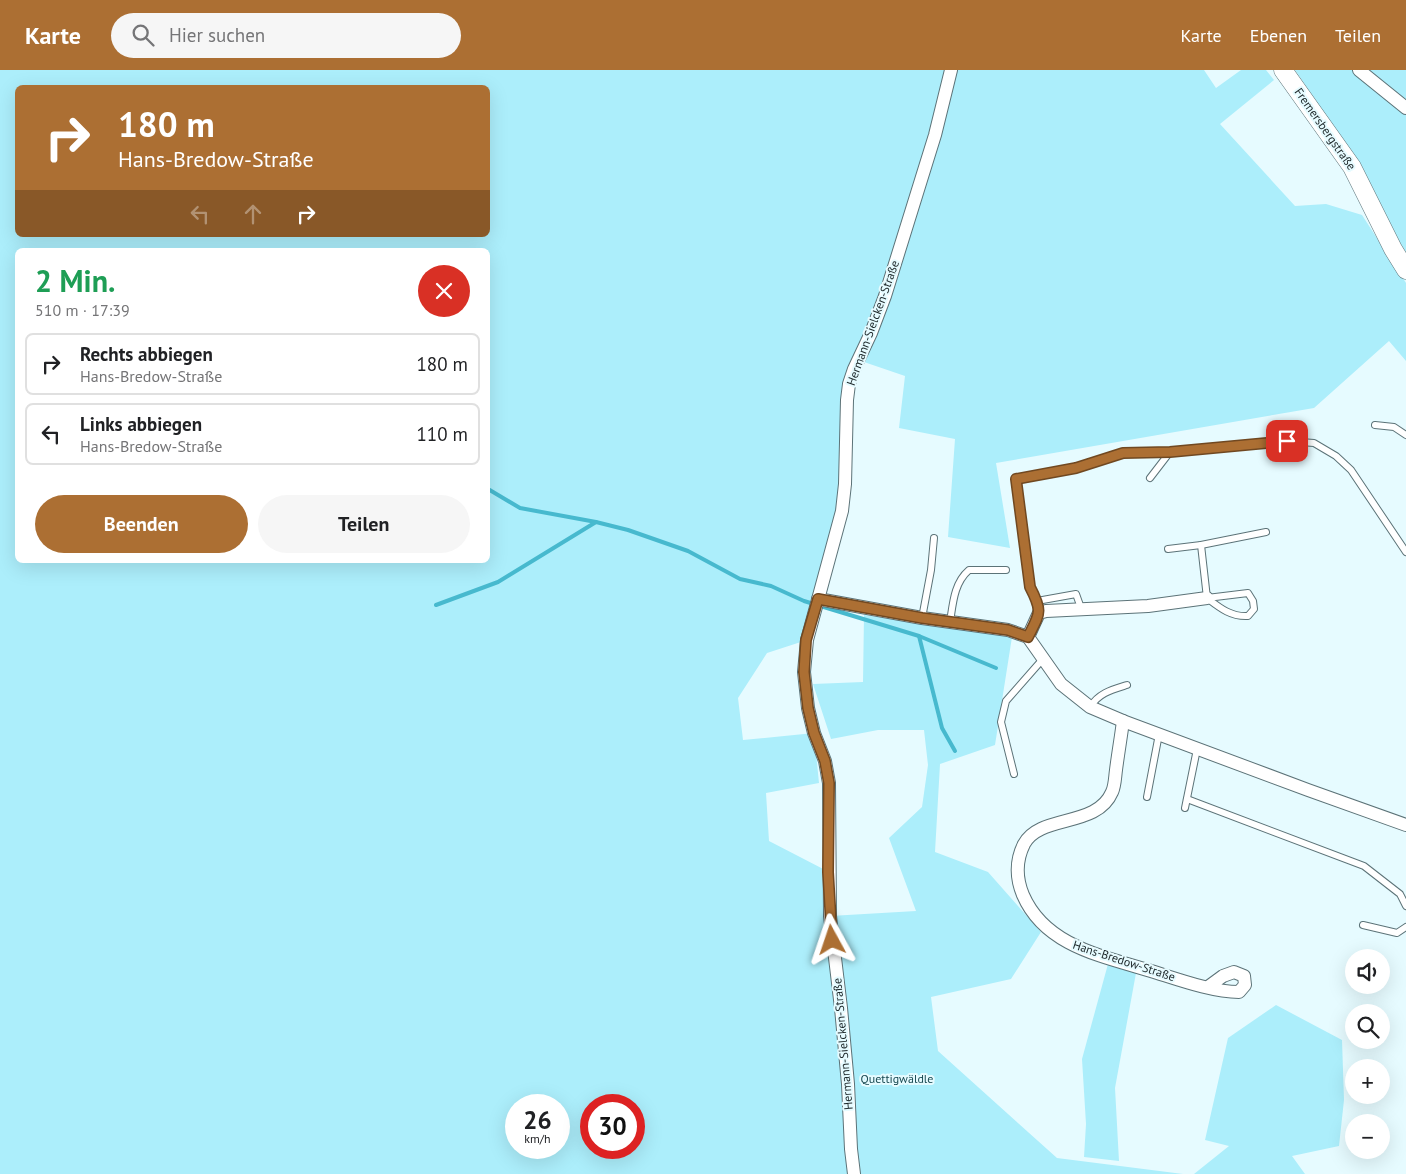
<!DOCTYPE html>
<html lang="de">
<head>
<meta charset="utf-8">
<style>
	:root { --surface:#fff; --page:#f6f6f6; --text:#202124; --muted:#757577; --line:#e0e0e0; --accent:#ac6f33 }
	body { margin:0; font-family:"PT Sans",sans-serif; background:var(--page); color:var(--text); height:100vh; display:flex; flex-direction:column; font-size:19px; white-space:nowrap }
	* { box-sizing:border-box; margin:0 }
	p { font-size:16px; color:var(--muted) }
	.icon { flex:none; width:28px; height:28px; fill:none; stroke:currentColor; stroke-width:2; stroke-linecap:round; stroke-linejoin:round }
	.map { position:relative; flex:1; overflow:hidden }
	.sheet { position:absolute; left:15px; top:178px; width:475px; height:315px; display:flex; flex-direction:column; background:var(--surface); border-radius:8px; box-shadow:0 5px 20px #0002 }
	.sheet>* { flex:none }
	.hud { position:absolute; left:15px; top:15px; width:475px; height:152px; border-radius:8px; box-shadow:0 5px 20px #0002; background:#ac6f33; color:#fff; overflow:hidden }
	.controls { position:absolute; left:1345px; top:879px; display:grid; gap:10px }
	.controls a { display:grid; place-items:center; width:45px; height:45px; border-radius:50%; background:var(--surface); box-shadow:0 5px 20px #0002; font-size:25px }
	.speed { position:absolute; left:505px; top:1024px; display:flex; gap:10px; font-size:25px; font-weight:700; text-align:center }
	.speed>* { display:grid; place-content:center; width:65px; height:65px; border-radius:50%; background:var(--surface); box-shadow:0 5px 20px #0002; line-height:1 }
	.speed small { font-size:12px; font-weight:400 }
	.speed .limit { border:8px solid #d22; background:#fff; color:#111 }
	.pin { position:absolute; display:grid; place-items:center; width:42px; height:42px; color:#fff; margin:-21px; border-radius:10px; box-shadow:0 2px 8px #0006 }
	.me { position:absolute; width:55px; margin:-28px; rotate:355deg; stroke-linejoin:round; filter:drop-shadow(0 0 4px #0008) }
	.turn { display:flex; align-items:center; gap:18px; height:105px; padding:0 20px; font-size:22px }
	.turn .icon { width:65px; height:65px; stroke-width:2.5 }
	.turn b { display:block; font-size:35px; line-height:42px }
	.lanes { display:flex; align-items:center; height:48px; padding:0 20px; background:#0003; justify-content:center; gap:25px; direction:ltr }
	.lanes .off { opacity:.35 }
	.round { display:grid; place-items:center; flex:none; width:52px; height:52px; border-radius:26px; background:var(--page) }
	.headline { display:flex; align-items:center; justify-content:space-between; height:85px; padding:0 20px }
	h1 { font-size:30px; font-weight:700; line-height:38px; color:#1e9e55 }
	.primary-button { display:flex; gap:10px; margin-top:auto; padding:10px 20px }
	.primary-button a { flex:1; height:58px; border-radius:30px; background:var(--accent); color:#fff; font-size:20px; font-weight:700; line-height:58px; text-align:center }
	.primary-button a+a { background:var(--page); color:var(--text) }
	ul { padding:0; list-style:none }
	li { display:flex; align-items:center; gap:15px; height:62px; margin:0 10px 8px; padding:0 10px; border:2px solid var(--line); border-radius:8px }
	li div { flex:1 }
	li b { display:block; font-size:19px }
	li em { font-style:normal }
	header { display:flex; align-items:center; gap:30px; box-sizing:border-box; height:70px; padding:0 25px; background:var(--accent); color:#fff }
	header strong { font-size:24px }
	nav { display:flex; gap:28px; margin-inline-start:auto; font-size:18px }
	.search { width:350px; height:45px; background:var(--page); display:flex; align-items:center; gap:12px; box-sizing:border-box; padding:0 18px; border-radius:28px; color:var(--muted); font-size:19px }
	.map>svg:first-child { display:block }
</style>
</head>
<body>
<header>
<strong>Karte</strong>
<div class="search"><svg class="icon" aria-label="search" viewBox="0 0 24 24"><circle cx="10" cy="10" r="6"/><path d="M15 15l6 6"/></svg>Hier suchen</div>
<nav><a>Karte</a><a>Ebenen</a><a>Teilen</a></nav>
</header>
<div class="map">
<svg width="1406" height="1104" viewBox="0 0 1406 1104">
	<rect width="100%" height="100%" fill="#e6fbff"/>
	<g fill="#aceefb" fill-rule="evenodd">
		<path d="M0 0H1204L1216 18 1241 0H1266L1274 10 1220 54 1295 136 1326 134 1362 145 1406 213V291L1389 271 1314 338 996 393 1010 478 948 467 955 369 899 358 905 306 864 292 875 265 854 299 845 414 807 570 767 583 738 628 743 670 814 663 819 713 766 723 769 771 829 802 830 846 916 841 889 768 922 737 928 695 924 660H878L831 669 813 614 863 612 864 545 1012 567 995 675 940 694 935 782 988 802 1041 862 1011 909 931 927 938 981 1057 1088 1183 1104H0ZM18 18H488V165H18ZM18 180H488V490H18ZM516 1035H559V1078H516ZM591 1035H634V1078H591Z"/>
		<path d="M1295 0H1406V182L1396 168 1362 98Z"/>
		<path d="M1108 894 1136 903 1115 1018 1119 1091 1084 1087 1086 1054 1082 989Z"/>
		<path d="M1276 935 1342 970 1344 1030 1339 1076 1292 1086 1305 1104H1194L1229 1076 1205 1070 1228 968Z"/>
	</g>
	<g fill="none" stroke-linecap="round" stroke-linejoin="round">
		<g stroke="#47b9ce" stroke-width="4">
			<path d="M488 419 520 438 596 452 628 460 688 481 740 509 771 516 804 531 919 566 996 598"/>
			<path d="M436 535 498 512 596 452"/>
			<path d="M919 566 942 658 955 681"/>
		</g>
		<defs>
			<g id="lane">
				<path d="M1375 355 1394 357 1406 365"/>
				<path d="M1150 408 1170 382 1287 371 1314 373 1336 386 1351 400 1406 482"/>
				<path d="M1201 475 1207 528"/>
				<path d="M1168 479 1201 475 1266 462"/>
				<path d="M1248 523 1253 531 1254 539 1248 546C1231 547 1220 538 1207 528Z"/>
				<path d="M1037 531 1076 524 1081 538"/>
				<path d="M1039 543 1037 531 1030 517 1017 409 1076 398 1123 383 1170 382"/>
				<path d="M922 548 931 500 934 468"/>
				<path d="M950 552C953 533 954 513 969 500H1006"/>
				<path d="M1090 637C1099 623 1111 620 1127 615"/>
				<path d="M1014 704 1001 652 1006 631 1042 590"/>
				<path d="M1147 727 1159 664"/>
				<path d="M1187 729 1364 796 1400 824 1406 836"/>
				<path d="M1185 738 1197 679"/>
				<path d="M1363 855 1397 863 1406 857"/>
			</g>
			<g id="street">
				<path d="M1359 0 1406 38"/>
				<path d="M818 529 922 548 1008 560 1028 567 1061 614 1090 637 1123 651 1308 720 1406 755"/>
				<path d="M1028 567 1039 543 1046 541 1148 536 1207 528"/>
				<path d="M1123 651C1121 667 1118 684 1116 700 1115 707 1115 716 1112 722 1097 758 1040 744 1024 774 1016 790 1016 808 1023 825 1045 876 1102 886 1151 901 1177 909 1212 922 1239 922L1245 915 1244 906 1234 902 1223 906 1208 917"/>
				<path d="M854 1104 851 1079 848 1014 841 938 830 846 829 713 825 691 814 663 808 638 804 602 807 570 842 441 845 414 847 330 849 314 854 299 871 263 885 226 935 65 951 0"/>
			</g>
			<path id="secondary" d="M1283 0 1352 97 1393 179 1406 200"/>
		</defs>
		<use href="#lane" stroke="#5c7378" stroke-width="8"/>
		<use href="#street" stroke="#5c7378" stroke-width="14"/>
		<use href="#secondary" stroke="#5c7378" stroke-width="19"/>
		<use href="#lane" stroke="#fff" stroke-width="6"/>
		<use href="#street" stroke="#fff" stroke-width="12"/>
		<use href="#secondary" stroke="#fff" stroke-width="18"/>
	</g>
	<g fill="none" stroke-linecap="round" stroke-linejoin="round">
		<defs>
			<path id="route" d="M832 870 828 802 829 713 825 691 814 663 808 638 804 602 806 570 818 529 922 548 1008 560 1028 567C1040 543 1043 542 1030 517L1016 409 1076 398 1123 383 1170 382 1287 371"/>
		</defs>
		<use href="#route" stroke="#704821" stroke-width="12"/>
		<use href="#route" stroke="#ac6f33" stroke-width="9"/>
	</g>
	<g text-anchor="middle" stroke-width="4" stroke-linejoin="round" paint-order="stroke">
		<g font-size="12" fill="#1c2628" stroke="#e6fbff">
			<text transform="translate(1325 59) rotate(55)" y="4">Fremersbergstraße</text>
			<text transform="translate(873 253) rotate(-70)" y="4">Hermann-Sielcken-Straße</text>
			<text transform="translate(1124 891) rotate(18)" y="4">Hans-Bredow-Straße</text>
			<text transform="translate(843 974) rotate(-95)" y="4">Hermann-Sielcken-Straße</text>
		</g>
		<g font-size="12" fill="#174851" stroke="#e6fbff">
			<text x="897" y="1013">Quettigwäldle</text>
		</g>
	</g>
</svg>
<div class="controls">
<a><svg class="icon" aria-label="sound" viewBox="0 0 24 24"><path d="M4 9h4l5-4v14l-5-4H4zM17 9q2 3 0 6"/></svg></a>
<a><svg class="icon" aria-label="search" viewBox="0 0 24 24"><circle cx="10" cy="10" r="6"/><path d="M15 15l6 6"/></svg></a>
<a>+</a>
<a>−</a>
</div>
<div class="speed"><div>26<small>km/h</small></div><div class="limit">30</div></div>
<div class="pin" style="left:1287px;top:371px;background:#d93025"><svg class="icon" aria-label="arrive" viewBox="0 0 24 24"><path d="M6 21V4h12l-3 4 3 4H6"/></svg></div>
<svg class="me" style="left:832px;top:870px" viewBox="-20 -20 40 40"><path d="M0-17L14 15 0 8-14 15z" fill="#ac6f33" stroke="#fff" stroke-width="4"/></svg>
<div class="hud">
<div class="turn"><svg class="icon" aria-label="right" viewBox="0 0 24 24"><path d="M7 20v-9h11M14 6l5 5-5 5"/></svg><div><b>180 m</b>Hans-Bredow-Straße</div></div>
<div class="lanes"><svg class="icon off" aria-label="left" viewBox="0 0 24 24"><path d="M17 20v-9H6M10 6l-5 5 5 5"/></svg><svg class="icon off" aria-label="ahead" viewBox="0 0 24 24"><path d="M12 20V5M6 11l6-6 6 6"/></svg><svg class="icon" aria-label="right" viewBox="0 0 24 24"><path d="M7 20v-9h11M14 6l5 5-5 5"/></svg></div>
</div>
<section class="sheet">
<div class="headline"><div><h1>2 Min.</h1><p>510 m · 17:39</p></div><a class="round" style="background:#d93025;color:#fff"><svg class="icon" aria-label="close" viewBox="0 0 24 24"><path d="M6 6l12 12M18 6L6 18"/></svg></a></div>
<ul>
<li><svg class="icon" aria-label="right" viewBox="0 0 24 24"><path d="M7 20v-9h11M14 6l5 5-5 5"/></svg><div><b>Rechts abbiegen</b><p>Hans-Bredow-Straße</p></div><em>180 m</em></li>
<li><svg class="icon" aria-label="left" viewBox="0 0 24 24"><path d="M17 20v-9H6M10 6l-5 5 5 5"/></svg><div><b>Links abbiegen</b><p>Hans-Bredow-Straße</p></div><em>110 m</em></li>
</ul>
<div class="primary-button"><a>Beenden</a><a>Teilen</a></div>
</section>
</div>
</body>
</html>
